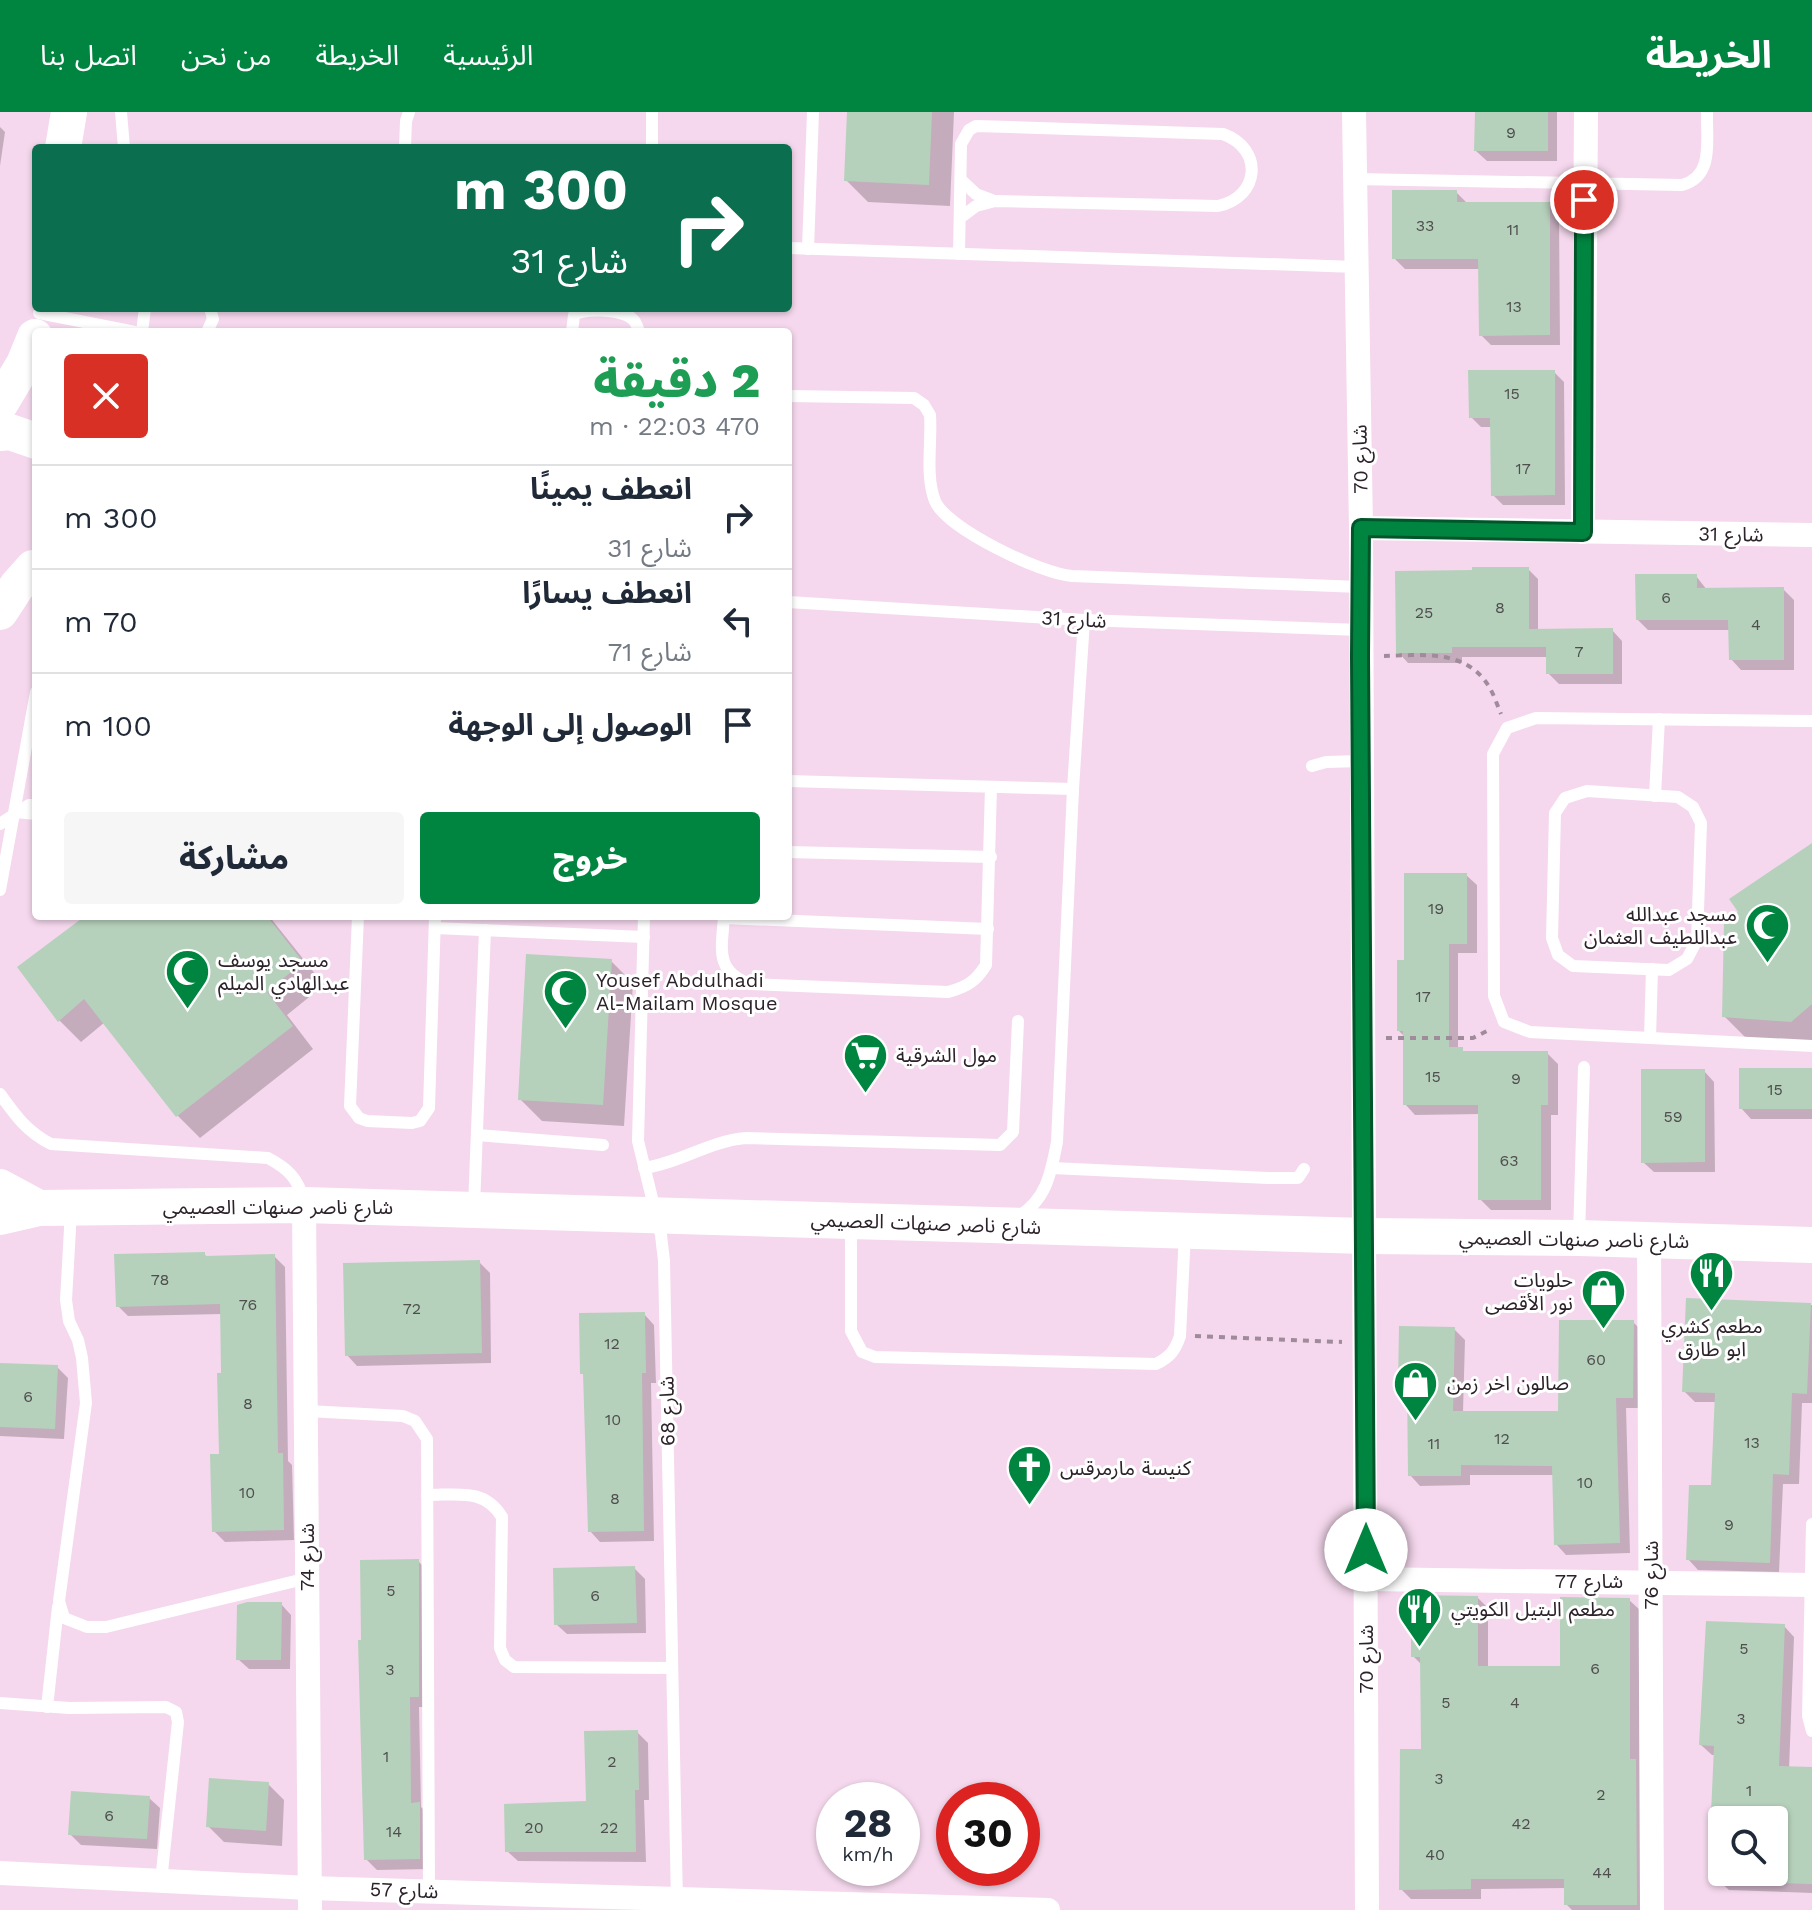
<!DOCTYPE html>
<html lang="ar">
<head>
<meta charset="utf-8">
<style>
	:root { --surface:#fff; --page:#f6f6f7; --text:#1f2937; --muted:#747a83; --line:#e0e1e3; --accent:#008540 }
	body { margin:0; font-family:"Work Sans","Noto Sans Arabic",sans-serif; background:var(--page); color:var(--text); direction:rtl; height:100vh; display:flex; flex-direction:column; font-size:30px; white-space:nowrap }
	* { box-sizing:border-box; margin:0 }
	p { font-size:26px; color:var(--muted) }
	.icon { flex:none; width:44px; height:44px; fill:none; stroke:currentColor; stroke-width:2; stroke-linecap:round; stroke-linejoin:round }
	.map { position:relative; flex:1; overflow:hidden; direction:ltr }
	.panel { position:absolute; left:32px; top:216px; width:760px; height:592px; display:flex; flex-direction:column; background:var(--surface); border-radius:8px; box-shadow:0 2px 6px #0004; direction:rtl }
	.panel>* { flex:none }
	.guide { position:absolute; left:32px; top:32px; width:760px; height:168px; border-radius:8px; box-shadow:0 2px 6px #0004; direction:rtl; background:#0b6e4f; color:#fff; overflow:hidden }
	.fabs { position:absolute; left:1708px; top:1694px; display:grid; gap:16px }
	.fabs a { display:grid; place-items:center; width:80px; height:80px; border-radius:8px; background:var(--surface); box-shadow:0 2px 6px #0004; font-size:40px }
	.speed { position:absolute; left:816px; top:1670px; display:flex; gap:16px; font-size:40px; font-weight:700; text-align:center }
	.speed>* { display:grid; place-content:center; width:104px; height:104px; border-radius:50%; background:var(--surface); box-shadow:0 2px 6px #0004; line-height:1 }
	.speed small { font-size:20px; font-weight:400 }
	.speed .limit { border:12px solid #d22; background:#fff; color:#111 }
	.pin { position:absolute; display:grid; place-items:center; width:68px; height:68px; color:#fff; margin:-34px; border:4px solid #fff; border-radius:50%; box-shadow:0 2px 8px #0007 }
	.me { position:absolute; width:88px; margin:-44px; rotate:0deg; stroke-linejoin:round; filter:drop-shadow(0 0 6px #0008) }
	.turn { display:flex; align-items:center; gap:28px; height:168px; padding:0 32px; font-size:36px }
	.turn .icon { width:104px; height:104px; stroke-width:2.5 }
	.turn b { display:block; font-size:56px; line-height:68px }
	.round { display:grid; place-items:center; flex:none; width:84px; height:84px; border-radius:8px; background:var(--page) }
	.overview { display:flex; align-items:center; justify-content:space-between; height:136px; padding:0 32px }
	h1 { font-size:48px; font-weight:800; line-height:60px; color:#1e9e55 }
	.cta { display:flex; gap:16px; margin-top:auto; padding:16px 32px }
	.cta a { flex:1; height:92px; border-radius:8px; background:var(--accent); color:#fff; font-size:32px; font-weight:800; line-height:92px; text-align:center }
	.cta a+a { background:var(--page); color:var(--text) }
	ul { padding:0; list-style:none }
	li { display:flex; align-items:center; gap:24px; height:104px; padding:0 32px; border-top:2px solid var(--line) }
	li div { flex:1 }
	li b { display:block; font-size:30px }
	li em { font-style:normal }
	header { display:flex; align-items:center; gap:48px; box-sizing:border-box; height:112px; padding:0 40px; background:var(--accent); color:#fff }
	header strong { font-size:38px }
	nav { display:flex; gap:44px; margin-inline-start:auto; font-size:28px }
	.map>svg:first-child { display:block }
</style>
</head>
<body>
<header>
<strong>الخريطة</strong>
<nav><a>الرئيسية</a><a>الخريطة</a><a>من نحن</a><a>اتصل بنا</a></nav>
</header>
<div class="map">
<svg width="1812" height="1798" viewBox="0 0 1812 1798">
	<rect width="100%" height="100%" fill="#f5d8ed"/>
	<g fill="#0003" fill-rule="evenodd">
		<path d="M849 0H954L950 94 868 90 846 68Z"/>
		<path d="M1477 0H1557V49H1487L1476 39Z"/>
		<path d="M0 15 5 20 0 54Z"/>
		<path d="M1456 80 1468 92H1549L1559 102 1560 233H1491L1481 223 1480 157H1405L1394 146Z"/>
		<path d="M1554 260 1564 270 1565 393H1503L1493 383 1492 315H1481L1471 305Z"/>
		<path d="M1528 457 1538 467V519L1612 518 1622 529V572H1559L1548 561V545H1462V551H1408L1398 540Z"/>
		<path d="M1696 464 1707 478 1783 477 1794 488V558H1741L1731 547 1730 518H1648L1638 508Z"/>
		<path d="M1812 733V931L1746 926 1724 904Z"/>
		<path d="M1466 763 1477 773V841H1458V937L1467 941H1547L1558 952V1003H1551V1098H1491L1480 1087V1002L1415 1003 1405 992V925L1399 919 1406 850Z"/>
		<path d="M88 804H269L324 873 287 903 313 937 200 1026 178 1004 105 910 81 930 59 908Z"/>
		<path d="M611 849 633 871 624 1014 542 1009 520 987Z"/>
		<path d="M1812 958V1007H1751L1741 996Z"/>
		<path d="M1704 959 1714 970 1715 1060H1654L1643 1050Z"/>
		<path d="M204 1142 208 1146 274 1144 285 1155 288 1349 292 1353 294 1428 225 1430 214 1419 221 1344 222 1202 128 1204 118 1194Z"/>
		<path d="M479 1150 490 1161 491 1251 357 1254 347 1243Z"/>
		<path d="M1688 1188 1812 1193V1291H1802L1799 1372H1783L1779 1460 1698 1458 1688 1447 1713 1375 1716 1290H1695L1684 1279Z"/>
		<path d="M644 1202 654 1213 656 1271H651L654 1429 600 1430 590 1419 585 1265 582 1261Z"/>
		<path d="M1633 1210 1644 1221 1643 1296H1626L1630 1441 1566 1443 1556 1432 1554 1363H1470V1373L1420 1374 1410 1363V1281L1400 1272 1454 1217 1465 1228 1463 1300 1560 1301Z"/>
		<path d="M0 1253 57 1255 68 1266 64 1327 0 1324Z"/>
		<path d="M418 1449 428 1459 429 1595H419L421 1695 429 1703 430 1757 377 1758 366 1747Z"/>
		<path d="M634 1456 645 1467 646 1521 567 1522 556 1512Z"/>
		<path d="M1477 1485 1488 1496V1556H1562L1629 1488 1640 1498 1647 1798H1572L1566 1792V1776L1481 1777V1787H1411L1401 1777 1423 1639 1422 1553 1413 1544Z"/>
		<path d="M281 1492 291 1503 290 1557H249L238 1547Z"/>
		<path d="M1784 1514 1794 1525 1789 1658 1812 1662V1781L1729 1778 1718 1768 1721 1708 1713 1701 1716 1643H1712L1701 1633ZM1722 1708H1774V1760H1722Z"/>
		<path d="M637 1620 648 1631 649 1688H644L646 1750 518 1749 507 1739 588 1691Z"/>
		<path d="M268 1672 284 1688 282 1734 224 1730 208 1714Z"/>
		<path d="M149 1686 160 1696 157 1737 81 1733 70 1722Z"/>
	</g>
	<g fill="#b6d1bb">
		<path d="M847 0H932L929 73 844 69Z"/>
		<path d="M1475 0H1548V39H1474Z"/>
		<path d="M1392 78H1457V90H1550V223L1479 224 1478 147H1392Z"/>
		<path d="M1468 258H1555V383L1491 384 1490 306H1469Z"/>
		<path d="M1472 455H1529V517L1613 516V562H1546V535H1452V541H1396L1395 459 1472 458Z"/>
		<path d="M1635 462H1697V476L1784 475V548H1729L1728 508H1636Z"/>
		<path d="M1812 731V892L1791 910 1722 905 1724 812 1738 800 1729 787Z"/>
		<path d="M1404 761H1467V832H1449V935H1463V939H1548V993H1541V1088H1478V993H1403V919H1397V848H1404Z"/>
		<path d="M85 804H267L303 850 267 880 293 914 176 1005 84 887 58 910 17 855Z"/>
		<path d="M526 842 612 847 603 993 518 988Z"/>
		<rect x="1739" y="956" width="73" height="41"/>
		<path d="M1641 957H1705V1050L1641 1051Z"/>
		<path d="M205 1140V1144L275 1142 278 1341H283L284 1418 212 1420 210 1342H219L217 1261H221L220 1192 116 1195 114 1142Z"/>
		<path d="M480 1148 482 1241 345 1244 343 1151Z"/>
		<path d="M1686 1186 1811 1191 1807 1282 1792 1281 1789 1363 1773 1362 1770 1451 1686 1448 1689 1373H1711L1715 1281 1682 1280Z"/>
		<path d="M645 1200 646 1261H642L644 1419 588 1420 583 1262H580L579 1201Z"/>
		<path d="M1559 1208H1634L1633 1286H1616L1620 1431 1554 1433 1552 1354 1461 1353V1364H1408L1407 1273H1398L1399 1214 1455 1215 1453 1299H1558Z"/>
		<path d="M0 1251 58 1253 55 1317 0 1315Z"/>
		<path d="M419 1447V1585H410L411 1691 420 1690V1747L364 1748 358 1528H361L360 1448Z"/>
		<path d="M635 1454 637 1511 554 1513 553 1456Z"/>
		<path d="M1411 1483 1478 1484V1554H1560V1485L1630 1486V1647H1636L1637 1793H1564V1767H1471V1777L1399 1778 1400 1637H1421L1420 1545H1411Z"/>
		<path d="M247 1490H282L281 1548H236L237 1493Z"/>
		<path d="M1706 1509 1785 1512 1779 1654 1812 1655V1772L1774 1771V1704L1711 1702 1714 1634 1699 1633Z"/>
		<path d="M638 1618 639 1678H635L636 1740H505L504 1692 586 1689 584 1619Z"/>
		<path d="M209 1666 269 1670 266 1719 206 1715Z"/>
		<path d="M71 1679 150 1684 147 1727 68 1723Z"/>
	</g>
	<g fill="none" stroke-linecap="round" stroke-linejoin="round">
		<g stroke="#a08b9b" stroke-width="4" stroke-dasharray="6 6" stroke-linecap="butt">
			<path d="M1384 544C1421 543 1465 537 1488 573 1494 582 1497 593 1501 602"/>
			<path d="M1386 926H1473L1491 917"/>
			<path d="M1195 1224 1342 1230"/>
		</g>
		<g stroke="#fff" stroke-width="12">
			<path d="M121 0 124 36"/>
			<path d="M405 36 406 9 409 0"/>
			<path d="M652 36V0"/>
			<path d="M1355 67 1682 73C1715 64 1706 27 1707 0"/>
			<path d="M961 68 976 82 992 88"/>
			<path d="M788 136 1357 155"/>
			<path d="M808 137 813 0"/>
			<path d="M959 142 961 32 969 18 976 14 1223 22C1264 37 1260 85 1218 94L995 89 976 94 960 106"/>
			<path d="M39 201 135 220"/>
			<path d="M142 220 145 196"/>
			<path d="M207 220 213 207 210 196"/>
			<path d="M572 220 574 203C585 196 616 198 628 204 635 207 637 213 639 220"/>
			<path d="M788 284 914 286 924 293 930 303C932 329 925 364 935 389 947 417 1042 462 1072 464L1360 475"/>
			<path d="M788 490 1084 508 1360 518"/>
			<path d="M1812 609 1536 606 1507 616 1493 642 1494 884 1504 910 1530 920 1812 934"/>
			<path d="M1312 654 1326 650 1361 649"/>
			<path d="M788 669 1073 677"/>
			<path d="M1587 679 1678 685 1693 695 1701 711 1697 828 1687 847 1669 858 1573 854 1558 843 1552 826 1555 701 1565 686Z"/>
			<path d="M1655 684 1659 607"/>
			<path d="M16 700 36 702"/>
			<path d="M0 712 29 693H36"/>
			<path d="M788 740 991 745"/>
			<path d="M0 778 36 580"/>
			<path d="M358 804 350 994 359 1006 367 1009 412 1011 420 1009 429 996 435 804"/>
			<path d="M644 804 638 1029 661 1123 664 1149 677 1790"/>
			<path d="M724 804C722 836 714 859 750 872L948 880C967 875 976 869 986 853L991 675"/>
			<path d="M724 806 988 817"/>
			<path d="M435 816 644 825"/>
			<path d="M1650 926 1652 857"/>
			<path d="M0 982C15 1003 27 1020 51 1032L268 1046C287 1056 299 1067 303 1088"/>
			<path d="M477 1023 603 1033"/>
			<path d="M644 1056C680 1051 709 1029 746 1026L1000 1033 1013 1020 1018 909"/>
			<path d="M1052 1056 1268 1066H1298L1304 1057"/>
			<path d="M474 1094 485 818"/>
			<path d="M71 1099 66 1188 69 1209 78 1228 82 1246 86 1291 59 1489 64 1506 87 1515H106L308 1466"/>
			<path d="M1016 1106C1046 1089 1051 1062 1057 1030L1073 677 1084 508"/>
			<path d="M851 1112V1219L862 1240 875 1245 1156 1252C1170 1245 1175 1239 1180 1224L1185 1120"/>
			<path d="M1579 1124 1584 955"/>
			<path d="M307 1299 403 1304 415 1309 427 1327 429 1779"/>
			<path d="M427 1383C458 1383 484 1376 502 1405L500 1536 505 1548 514 1555 672 1556"/>
			<path d="M1812 1412 1808 1604 1812 1619"/>
			<path d="M0 1591 69 1596 166 1595 176 1600 178 1610 161 1769"/>
			<path d="M47 1595 58 1495"/>
		</g>
		<g stroke="#fff" stroke-width="24">
			<path d="M1354 0 1361 416 1367 1798"/>
			<path d="M1361 416 1812 423"/>
			<path d="M1583 420 1586 0"/>
			<path d="M304 1093 310 1798"/>
			<path d="M1649 1128 1652 1798"/>
			<path d="M1366 1467 1812 1473"/>
			<path d="M0 1761 309 1776 1048 1798"/>
		</g>
		<g stroke="#fff" stroke-width="36">
			<path d="M63 36 69 0"/>
			<path d="M0 292 24 252 35 225"/>
			<path d="M0 321 10 320 36 329"/>
			<path d="M0 500 17 474 33 456"/>
			<path d="M0 1075 39 1096"/>
			<path d="M0 1105 39 1096 304 1093 1365 1124 1579 1126 1812 1133"/>
		</g>
	</g>
	<g fill="none" stroke-linecap="round" stroke-linejoin="round">
		<defs>
			<path id="route" d="M1366 1438 1360 544 1361 416 1583 420 1584 88"/>
		</defs>
		<use href="#route" stroke="#00562a" stroke-width="20"/>
		<use href="#route" stroke="#008540" stroke-width="14"/>
	</g>
	<defs>
		<symbol id="mosque-pin" viewBox="-11 -11 22 30"><path d="M0 17L-7.5 6A9.5 9.5 0 1 1 7.5 6Z" fill="#008540" stroke="#fff"/><path d="M3.5-4.9A6 6 0 1 0 3.5 4.9A5 5 0 1 1 3.5-4.9Z" fill="#fff"/></symbol>
		<symbol id="supermarket-pin" viewBox="-11 -11 22 30"><path d="M0 17L-7.5 6A9.5 9.5 0 1 1 7.5 6Z" fill="#008540" stroke="#fff"/><path d="M-6-5.5h2.5l.6 2H6L4.5 2H-2.5L-4.4-4H-6ZM-1.5 3.2a1.3 1.3 0 1 0 .1 0ZM3 3.2a1.3 1.3 0 1 0 .1 0Z" fill="#fff"/></symbol>
		<symbol id="restaurant-pin" viewBox="-11 -11 22 30"><path d="M0 17L-7.5 6A9.5 9.5 0 1 1 7.5 6Z" fill="#008540" stroke="#fff"/><path d="M-5-6h1v4h1v-4h1v4h1v-4h1v5L-1.5 .5V6h-2V.5L-5-1ZM5-6V6H3V1.5H1.5Q1.5-4 5-6Z" fill="#fff"/></symbol>
		<symbol id="shop-pin" viewBox="-11 -11 22 30"><path d="M0 17L-7.5 6A9.5 9.5 0 1 1 7.5 6Z" fill="#008540" stroke="#fff"/><path d="M-5-2.5h2.3a2.7 3.5 0 0 1 5.4 0H5L5.5 6h-11ZM-1.5-2.5h3a1.5 2.3 0 0 0-3 0Z" fill="#fff"/></symbol>
		<symbol id="church-pin" viewBox="-11 -11 22 30"><path d="M0 17L-7.5 6A9.5 9.5 0 1 1 7.5 6Z" fill="#008540" stroke="#fff"/><path d="M-1.2-6h2.4v3.5h3.3v2.4h-3.3V6h-2.4V-.1h-3.3v-2.4h3.3Z" fill="#fff"/></symbol>
	</defs>
	<g fill-rule="evenodd">
		<use href="#mosque-pin" x="1742" y="788" width="51" height="69"/>
		<use href="#mosque-pin" x="162" y="834" width="51" height="69"/>
		<use href="#mosque-pin" x="540" y="854" width="51" height="69"/>
		<use href="#supermarket-pin" x="840" y="918" width="51" height="69"/>
		<use href="#restaurant-pin" x="1686" y="1136" width="51" height="69"/>
		<use href="#shop-pin" x="1578" y="1154" width="51" height="69"/>
		<use href="#shop-pin" x="1390" y="1246" width="51" height="69"/>
		<use href="#church-pin" x="1004" y="1330" width="51" height="69"/>
		<use href="#restaurant-pin" x="1394" y="1472" width="51" height="69"/>
	</g>
	<g text-anchor="middle" stroke-width="6" stroke-linejoin="round" paint-order="stroke">
		<g font-size="16" fill="#4e4e4e">
			<text x="1511" y="26">9</text>
			<text x="1425" y="119">33</text>
			<text x="1513" y="123">11</text>
			<text x="1514" y="200">13</text>
			<text x="1512" y="287">15</text>
			<text x="1523" y="362">17</text>
			<text x="1666" y="491">6</text>
			<text x="1500" y="501">8</text>
			<text x="1424" y="506">25</text>
			<text x="1756" y="518">4</text>
			<text x="1579" y="545">7</text>
			<text x="1436" y="802">19</text>
			<text x="1423" y="890">17</text>
			<text x="1433" y="970">15</text>
			<text x="1516" y="972">9</text>
			<text x="1775" y="983">15</text>
			<text x="1673" y="1010">59</text>
			<text x="1509" y="1054">63</text>
			<text x="160" y="1173">78</text>
			<text x="248" y="1198">76</text>
			<text x="412" y="1202">72</text>
			<text x="612" y="1237">12</text>
			<text x="1596" y="1253">60</text>
			<text x="28" y="1290">6</text>
			<text x="248" y="1297">8</text>
			<text x="613" y="1313">10</text>
			<text x="1502" y="1332">12</text>
			<text x="1752" y="1336">13</text>
			<text x="1434" y="1337">11</text>
			<text x="1585" y="1376">10</text>
			<text x="247" y="1386">10</text>
			<text x="615" y="1392">8</text>
			<text x="1729" y="1418">9</text>
			<text x="391" y="1484">5</text>
			<text x="595" y="1489">6</text>
			<text x="1744" y="1542">5</text>
			<text x="1595" y="1562">6</text>
			<text x="390" y="1563">3</text>
			<text x="1446" y="1596">5</text>
			<text x="1515" y="1596">4</text>
			<text x="1741" y="1612">3</text>
			<text x="386" y="1650">1</text>
			<text x="612" y="1655">2</text>
			<text x="1439" y="1672">3</text>
			<text x="1749" y="1684">1</text>
			<text x="1601" y="1688">2</text>
			<text x="109" y="1709">6</text>
			<text x="1521" y="1717">42</text>
			<text x="534" y="1721">20</text>
			<text x="609" y="1721">22</text>
			<text x="394" y="1725">14</text>
			<text x="1435" y="1748">40</text>
			<text x="1602" y="1766">44</text>
		</g>
		<g font-size="20" fill="#2c222a" stroke="#fff">
			<text transform="translate(1360 347) rotate(-91)" y="7">شارع 70</text>
			<text transform="translate(1731 422) rotate(1)" y="7">شارع 31</text>
			<text transform="translate(1074 507) rotate(3)" y="7">شارع 31</text>
			<text x="278" y="1102">شارع ناصر صنهات العصيمي</text>
			<text transform="translate(926 1111) rotate(2)" y="7">شارع ناصر صنهات العصيمي</text>
			<text transform="translate(1574 1127) rotate(1)" y="7">شارع ناصر صنهات العصيمي</text>
			<text transform="translate(667 1299) rotate(-91)" y="7">شارع 68</text>
			<text transform="translate(307 1445) rotate(-90)" y="7">شارع 74</text>
			<text transform="translate(1651 1463) rotate(-90)" y="7">شارع 76</text>
			<text x="1589" y="1476">شارع 77</text>
			<text transform="translate(1366 1547) rotate(-90)" y="7">شارع 70</text>
			<text transform="translate(404 1778) rotate(2)" y="7">شارع 57</text>
		</g>
		<g font-size="20" fill="#2c222a" stroke="#fff" text-anchor="start">
			<text x="1737" y="809" text-anchor="end">مسجد عبدالله<tspan x="1737" dy="23">عبداللطيف العثمان</tspan></text>
			<text x="218" y="855">مسجد يوسف<tspan x="218" dy="23">عبدالهادي الميلم</tspan></text>
			<text x="596" y="875">Yousef Abdulhadi<tspan x="596" dy="23">Al-Mailam Mosque</tspan></text>
			<text x="896" y="950">مول الشرقية</text>
			<text x="1573" y="1175" text-anchor="end">حلويات<tspan x="1573" dy="23">نور الأقصى</tspan></text>
			<text x="1712" y="1221" text-anchor="middle">مطعم كشري<tspan x="1712" dy="23">ابو طارق</tspan></text>
			<text x="1447" y="1278">صالون اخر زمن</text>
			<text x="1060" y="1363">كنيسة مارمرقس</text>
			<text x="1451" y="1504">مطعم البتيل الكويتي</text>
		</g>
	</g>
</svg>
<div class="fabs">
<a><svg class="icon" aria-label="search" viewBox="0 0 24 24"><circle cx="10" cy="10" r="6"/><path d="M15 15l6 6"/></svg></a>
</div>
<div class="speed"><div>28<small>km/h</small></div><div class="limit">30</div></div>
<div class="pin" style="left:1584px;top:88px;background:#d93025"><svg class="icon" aria-label="arrive" viewBox="0 0 24 24"><path d="M6 21V4h12l-3 4 3 4H6"/></svg></div>
<svg class="me" style="left:1366px;top:1438px" viewBox="-20 -20 40 40"><circle r="19" fill="#fff"/><path d="M0-13L10 11 0 6-10 11z" fill="#008540"/></svg>
<div class="guide">
<div class="turn"><svg class="icon" aria-label="right" viewBox="0 0 24 24"><path d="M7 20v-9h11M14 6l5 5-5 5"/></svg><div><b>300 m</b>شارع 31</div></div>
</div>
<section class="panel">
<div class="overview"><div><h1>2 دقيقة</h1><p>470 m · 22:03</p></div><a class="round" style="background:#d93025;color:#fff"><svg class="icon" aria-label="close" viewBox="0 0 24 24"><path d="M6 6l12 12M18 6L6 18"/></svg></a></div>
<ul>
<li><svg class="icon" aria-label="right" viewBox="0 0 24 24"><path d="M7 20v-9h11M14 6l5 5-5 5"/></svg><div><b>انعطف يمينًا</b><p>شارع 31</p></div><em>300 m</em></li>
<li><svg class="icon" aria-label="left" viewBox="0 0 24 24"><path d="M17 20v-9H6M10 6l-5 5 5 5"/></svg><div><b>انعطف يسارًا</b><p>شارع 71</p></div><em>70 m</em></li>
<li><svg class="icon" aria-label="arrive" viewBox="0 0 24 24"><path d="M6 21V4h12l-3 4 3 4H6"/></svg><div><b>الوصول إلى الوجهة</b></div><em>100 m</em></li>
</ul>
<div class="cta"><a>خروج</a><a>مشاركة</a></div>
</section>
</div>
</body>
</html>
